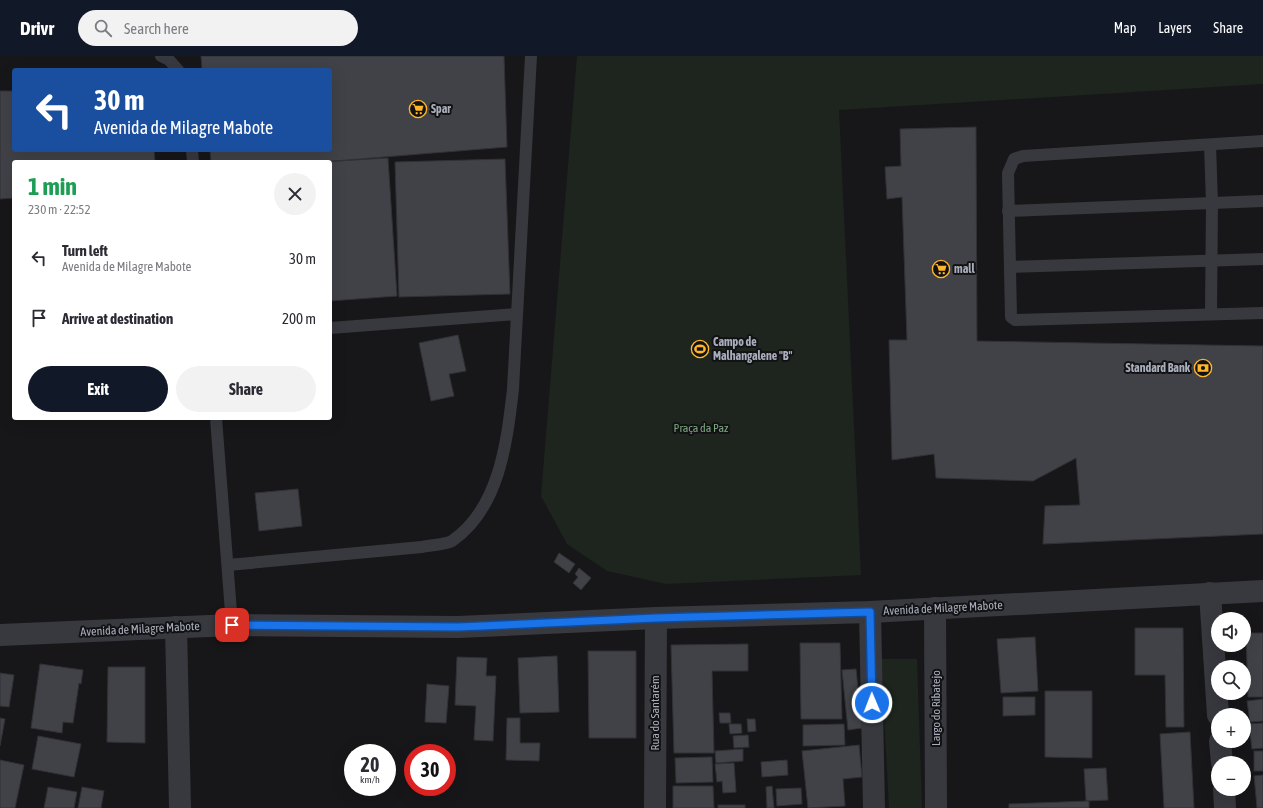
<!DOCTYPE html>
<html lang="en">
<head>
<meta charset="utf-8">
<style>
	:root { --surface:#fff; --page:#f2f2f3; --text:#2b2b33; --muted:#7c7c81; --accent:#111827 }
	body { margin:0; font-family:"Asap Condensed",sans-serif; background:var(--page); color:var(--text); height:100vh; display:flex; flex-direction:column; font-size:15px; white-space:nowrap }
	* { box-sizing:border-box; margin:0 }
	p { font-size:13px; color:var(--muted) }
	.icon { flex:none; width:22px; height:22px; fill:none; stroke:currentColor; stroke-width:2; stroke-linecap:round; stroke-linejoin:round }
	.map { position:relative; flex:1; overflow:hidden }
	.details { position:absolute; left:12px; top:104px; width:320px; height:260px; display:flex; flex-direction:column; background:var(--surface); border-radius:4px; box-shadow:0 4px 16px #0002 }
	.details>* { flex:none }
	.banner { position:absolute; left:12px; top:12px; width:320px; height:84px; border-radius:4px; box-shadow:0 4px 16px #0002; background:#1a4fa0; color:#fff; overflow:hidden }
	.tools { position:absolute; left:1211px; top:556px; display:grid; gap:8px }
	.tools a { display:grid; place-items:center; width:40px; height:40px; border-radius:50%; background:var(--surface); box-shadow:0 4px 16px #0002; font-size:20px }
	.speed { position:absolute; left:344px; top:688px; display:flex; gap:8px; font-size:20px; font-weight:700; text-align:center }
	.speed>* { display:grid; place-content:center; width:52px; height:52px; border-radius:50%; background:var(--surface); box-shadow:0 4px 16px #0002; line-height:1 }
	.speed small { font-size:10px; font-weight:400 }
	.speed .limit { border:6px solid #d22; background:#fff; color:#111 }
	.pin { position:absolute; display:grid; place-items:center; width:34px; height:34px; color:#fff; margin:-17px; border-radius:8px; box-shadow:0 2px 6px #0006 }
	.me { position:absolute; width:44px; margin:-22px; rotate:359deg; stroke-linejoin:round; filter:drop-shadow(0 0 3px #0008) }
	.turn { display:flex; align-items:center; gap:14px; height:84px; padding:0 16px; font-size:18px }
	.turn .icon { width:52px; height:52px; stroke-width:2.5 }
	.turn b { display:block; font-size:28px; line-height:34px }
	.round { display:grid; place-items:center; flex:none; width:42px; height:42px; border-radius:21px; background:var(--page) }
	.summary { display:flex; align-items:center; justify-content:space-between; height:68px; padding:0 16px }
	h1 { font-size:24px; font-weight:700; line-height:30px; color:#1e9e55 }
	.cta { display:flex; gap:8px; margin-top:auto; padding:8px 16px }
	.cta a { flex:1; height:46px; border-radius:24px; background:var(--accent); color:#fff; font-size:16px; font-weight:700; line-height:46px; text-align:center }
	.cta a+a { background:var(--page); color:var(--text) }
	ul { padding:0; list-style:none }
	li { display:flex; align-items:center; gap:12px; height:60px; padding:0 16px }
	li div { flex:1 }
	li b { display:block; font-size:15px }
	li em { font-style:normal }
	header { display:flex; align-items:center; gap:24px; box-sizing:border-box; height:56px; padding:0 20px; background:var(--accent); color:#fff }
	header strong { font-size:19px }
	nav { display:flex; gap:22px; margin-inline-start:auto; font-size:14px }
	.search { width:280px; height:36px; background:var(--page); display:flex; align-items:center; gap:10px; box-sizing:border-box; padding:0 14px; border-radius:22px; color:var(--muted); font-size:15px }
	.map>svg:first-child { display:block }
</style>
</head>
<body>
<header>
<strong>Drivr</strong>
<div class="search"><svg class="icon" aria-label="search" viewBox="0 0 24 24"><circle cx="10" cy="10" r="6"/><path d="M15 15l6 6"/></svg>Search here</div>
<nav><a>Map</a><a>Layers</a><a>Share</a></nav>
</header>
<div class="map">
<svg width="1263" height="752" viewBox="0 0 1263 752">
	<rect width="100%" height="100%" fill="#17171a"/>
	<g fill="#1d251e">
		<path d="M577 0H1263V28L839 54 861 519 666 528 607 515 567 488 541 440Z"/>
		<path d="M881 603H917L922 752H889Z"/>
	</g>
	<g fill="#414247" stroke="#313136">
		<path d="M201 0H504L507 91 322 106H211L210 94H330V14H202Z"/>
		<path d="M0 35H14V94H154L155 106H14V142L0 143Z"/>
		<path d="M976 71 977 285 1263 290V478L1043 488 1045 450 1080 449 1076 402 1033 425 936 422 934 398 892 404 889 284H907L902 141 887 143 885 111 901 110 900 73Z"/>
		<path d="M388 102 397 240 330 245V106H322Z"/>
		<path d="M505 103 510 238 399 241 395 106Z"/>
		<path d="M458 279 466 315 449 318 454 340 431 345 419 287Z"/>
		<path d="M298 433 302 470 259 475 255 437Z"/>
		<path d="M559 497 575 508 569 517 554 506Z"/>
		<path d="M579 512 591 522 581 534 573 527 578 521 575 518Z"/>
		<path d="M1135 572H1183L1184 671H1166L1165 619H1135Z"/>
		<path d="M1246 577H1263V641H1248Z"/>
		<path d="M1035 581 1038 635 1001 637 997 583Z"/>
		<path d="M800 587H840L842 663H801Z"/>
		<path d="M748 588V615H712L714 697H674L671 589Z"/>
		<path d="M588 595H636V682H589Z"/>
		<path d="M557 600 559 656 520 657 518 602Z"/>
		<path d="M457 601 487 602 486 620H496L493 685 474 684 476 650 455 649Z"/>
		<path d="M40 608 83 614 81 628 79 627 73 667 63 666 62 677 31 672Z"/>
		<path d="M108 611H145V687L107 686Z"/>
		<path d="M856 613 862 672 848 674 842 614Z"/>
		<path d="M0 617 14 619 9 651 0 650Z"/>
		<path d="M427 628 449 630 446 667 425 666Z"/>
		<path d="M1045 635H1092V702L1045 701Z"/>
		<path d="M1003 641H1035V659L1003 660Z"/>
		<path d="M1263 643V665L1250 666 1247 645Z"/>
		<path d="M719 657H730L731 667H720Z"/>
		<path d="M0 662 5 663 0 690Z"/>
		<path d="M507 662H520V687H540L539 705 506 704Z"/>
		<path d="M747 663H755L756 675 748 676Z"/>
		<path d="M1263 667V692L1252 693 1249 668Z"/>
		<path d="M729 668H741L742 677 730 678Z"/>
		<path d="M844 668 845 689 803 690V669Z"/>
		<path d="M1190 676 1194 752H1164L1160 678Z"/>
		<path d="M748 679 749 691 734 692 733 680Z"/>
		<path d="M38 680 81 688 74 721 32 713Z"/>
		<path d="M859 689 862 721 843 723 845 750 808 752 802 695Z"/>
		<path d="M743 693V705L716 707 715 695Z"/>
		<rect x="1254" y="695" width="9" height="20"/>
		<path d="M712 701 713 726 676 727 675 702Z"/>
		<path d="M0 704 24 709 15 752H0Z"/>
		<path d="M787 704 788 719 762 721 761 706Z"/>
		<path d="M734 707 736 736 723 737 722 725 717 726 715 708Z"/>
		<path d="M1106 712 1108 744 1086 745 1084 713Z"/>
		<path d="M1263 719V752H1257L1254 720Z"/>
		<path d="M673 730H713L714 752H673Z"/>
		<path d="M772 730 774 752H767L766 731Z"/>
		<path d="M48 731 77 736 74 752H44Z"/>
		<path d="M82 731 104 735 101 752H78Z"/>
		<path d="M801 732 802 748 777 750 776 733Z"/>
		<path d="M1089 745V752H1009V748Z"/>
		<rect x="718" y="749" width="27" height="3"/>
	</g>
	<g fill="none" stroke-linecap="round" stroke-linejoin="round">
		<g stroke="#38393f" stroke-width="12">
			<path d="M161 0 169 4 178 14"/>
			<path d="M1263 85 1023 100 1014 103 1008 117 1011 261 1015 264 1263 257"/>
			<path d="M1210 89 1212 147 1211 258"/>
			<path d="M192 94 193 106"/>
			<path d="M1008 155 1263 145"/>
			<path d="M1011 211 1263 203"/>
			<path d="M330 272 517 258"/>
			<path d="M216 362 232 569"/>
			<path d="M228 509 422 491C430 489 445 489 452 485 500 452 507 385 513 333L531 0"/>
		</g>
		<g stroke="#38393f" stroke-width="22">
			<path d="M1210 537 1218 659"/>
			<path d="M935 552 936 752"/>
			<path d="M870 556 874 752"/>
			<path d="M176 571 180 752"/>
			<path d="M0 579 232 569 458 571 656 562 870 556 1263 535"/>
			<path d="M1220 685 1222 707"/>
			<path d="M1224 733 1225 752"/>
			<path d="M655 752 656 562"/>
		</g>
	</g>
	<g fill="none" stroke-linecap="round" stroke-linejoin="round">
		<defs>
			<path id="route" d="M232 569 458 571 656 562 870 556 872 647"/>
		</defs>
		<use href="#route" stroke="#114b97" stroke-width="10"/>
		<use href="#route" stroke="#1a73e8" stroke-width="7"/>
	</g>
	<defs>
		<symbol id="supermarket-ring" viewBox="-11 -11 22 22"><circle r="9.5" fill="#121215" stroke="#ffb62a" stroke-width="1.5"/><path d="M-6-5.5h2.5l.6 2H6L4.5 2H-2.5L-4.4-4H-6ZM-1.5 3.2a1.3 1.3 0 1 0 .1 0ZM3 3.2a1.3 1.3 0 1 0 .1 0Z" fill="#ffb62a"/></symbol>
		<symbol id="stadium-ring" viewBox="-11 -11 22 22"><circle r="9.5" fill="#121215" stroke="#ffb62a" stroke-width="1.5"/><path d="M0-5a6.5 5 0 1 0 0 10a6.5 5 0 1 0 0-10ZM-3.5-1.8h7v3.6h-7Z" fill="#ffb62a"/></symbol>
		<symbol id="bank-ring" viewBox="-11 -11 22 22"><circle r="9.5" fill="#121215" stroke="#ffb62a" stroke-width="1.5"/><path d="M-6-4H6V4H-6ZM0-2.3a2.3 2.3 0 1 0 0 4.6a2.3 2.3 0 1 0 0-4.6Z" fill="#ffb62a"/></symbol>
	</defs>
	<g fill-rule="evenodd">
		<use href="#supermarket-ring" x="408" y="43" width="20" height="20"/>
		<use href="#supermarket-ring" x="931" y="203" width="20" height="20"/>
		<use href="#stadium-ring" x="690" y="283" width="20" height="20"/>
		<use href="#bank-ring" x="1193" y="302" width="20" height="20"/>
	</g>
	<g text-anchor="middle" stroke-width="4" stroke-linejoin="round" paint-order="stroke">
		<g font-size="12" font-weight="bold" fill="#a8aebb" stroke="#121215" text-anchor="start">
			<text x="431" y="57">Spar</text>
			<text x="954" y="217">mall</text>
			<text x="713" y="290">Campo de<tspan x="713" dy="14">Malhangalene "B"</tspan></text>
			<text x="1190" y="316" text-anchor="end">Standard Bank</text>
		</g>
		<g font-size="12" fill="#7ea780" stroke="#121215">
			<text x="701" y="376">Praça da Paz</text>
		</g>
		<g font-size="12" fill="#a8aebb" stroke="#121215">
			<text transform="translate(943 552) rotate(-3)" y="4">Avenida de Milagre Mabote</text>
			<text transform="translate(140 573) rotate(-3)" y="4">Avenida de Milagre Mabote</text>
			<text transform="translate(936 652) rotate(-90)" y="4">Largo do Ribatejo</text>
			<text transform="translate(655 657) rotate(-90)" y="4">Rua do Santarém</text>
		</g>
	</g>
</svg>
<div class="tools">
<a><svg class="icon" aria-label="sound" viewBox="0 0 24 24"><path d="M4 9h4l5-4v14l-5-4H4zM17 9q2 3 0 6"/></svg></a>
<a><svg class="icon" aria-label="search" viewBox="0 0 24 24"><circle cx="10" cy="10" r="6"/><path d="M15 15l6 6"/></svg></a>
<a>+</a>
<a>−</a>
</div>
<div class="speed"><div>20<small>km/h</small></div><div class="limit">30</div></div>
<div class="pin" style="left:232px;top:569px;background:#d93025"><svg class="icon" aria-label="arrive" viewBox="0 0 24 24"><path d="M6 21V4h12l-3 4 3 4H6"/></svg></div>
<svg class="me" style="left:872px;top:647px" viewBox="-20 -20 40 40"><circle r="17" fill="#1a73e8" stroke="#fff" stroke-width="3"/><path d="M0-11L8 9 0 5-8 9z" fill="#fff"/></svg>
<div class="banner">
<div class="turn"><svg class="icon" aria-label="left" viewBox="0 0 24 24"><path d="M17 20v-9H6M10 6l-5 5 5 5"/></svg><div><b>30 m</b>Avenida de Milagre Mabote</div></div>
</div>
<section class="details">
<div class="summary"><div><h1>1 min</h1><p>230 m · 22:52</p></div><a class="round"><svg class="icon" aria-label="close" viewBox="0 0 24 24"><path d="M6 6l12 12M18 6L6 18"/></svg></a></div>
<ul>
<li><svg class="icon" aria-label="left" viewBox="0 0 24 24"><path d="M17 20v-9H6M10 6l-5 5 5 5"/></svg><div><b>Turn left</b><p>Avenida de Milagre Mabote</p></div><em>30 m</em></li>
<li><svg class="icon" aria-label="arrive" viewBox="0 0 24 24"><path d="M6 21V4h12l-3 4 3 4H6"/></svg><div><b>Arrive at destination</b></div><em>200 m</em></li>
</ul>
<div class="cta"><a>Exit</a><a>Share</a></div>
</section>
</div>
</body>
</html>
